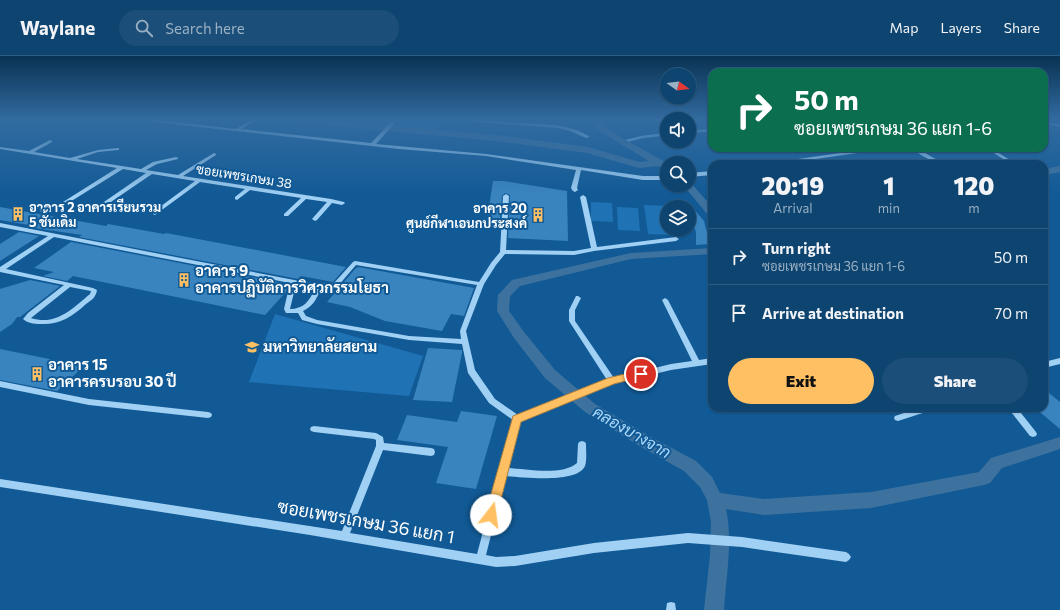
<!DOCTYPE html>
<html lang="en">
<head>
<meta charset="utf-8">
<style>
	:root { --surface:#0d4470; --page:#1b4e78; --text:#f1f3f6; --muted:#9ab0c3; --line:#2d5c83; --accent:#ffc063 }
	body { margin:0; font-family:Commissioner,Sarabun,sans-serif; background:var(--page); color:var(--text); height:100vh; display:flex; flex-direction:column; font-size:15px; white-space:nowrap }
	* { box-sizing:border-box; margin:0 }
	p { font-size:13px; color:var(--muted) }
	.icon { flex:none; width:22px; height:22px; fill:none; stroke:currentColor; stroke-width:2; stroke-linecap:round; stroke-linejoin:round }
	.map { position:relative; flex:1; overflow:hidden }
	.side { position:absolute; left:708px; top:104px; width:340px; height:252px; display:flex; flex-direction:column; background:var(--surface); border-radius:12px; box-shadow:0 1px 3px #0004,0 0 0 1px var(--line) }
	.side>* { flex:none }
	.guide { position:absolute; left:708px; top:12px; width:340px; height:84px; border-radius:12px; box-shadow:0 1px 3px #0004,0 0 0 1px var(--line); background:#0b6e4f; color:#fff; overflow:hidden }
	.needle { width:26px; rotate:105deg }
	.tools { position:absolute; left:660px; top:12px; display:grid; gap:8px }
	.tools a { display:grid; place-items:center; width:36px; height:36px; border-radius:50%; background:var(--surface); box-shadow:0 1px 3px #0004,0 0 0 1px var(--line); font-size:20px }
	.pin { position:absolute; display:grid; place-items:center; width:34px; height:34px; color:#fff; margin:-17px; border:2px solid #fff; border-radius:50%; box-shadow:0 1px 4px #0007 }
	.me { position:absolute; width:44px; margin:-22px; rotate:15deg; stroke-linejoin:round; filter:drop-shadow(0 0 3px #0008) }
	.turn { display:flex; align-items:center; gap:14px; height:84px; padding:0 20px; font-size:18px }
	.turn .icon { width:52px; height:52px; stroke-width:2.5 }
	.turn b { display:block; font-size:28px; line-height:34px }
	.eta { display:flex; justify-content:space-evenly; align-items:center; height:68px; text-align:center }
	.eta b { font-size:24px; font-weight:800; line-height:28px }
	.button { display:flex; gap:8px; margin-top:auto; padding:8px 20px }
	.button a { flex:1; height:46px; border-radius:24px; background:var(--accent); color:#111; font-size:16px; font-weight:800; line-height:46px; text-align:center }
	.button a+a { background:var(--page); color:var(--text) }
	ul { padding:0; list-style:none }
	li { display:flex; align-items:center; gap:12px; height:56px; padding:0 20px; border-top:1px solid var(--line) }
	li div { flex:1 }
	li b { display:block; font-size:15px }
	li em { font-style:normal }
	header { display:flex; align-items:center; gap:24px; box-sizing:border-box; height:56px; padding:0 20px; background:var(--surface); border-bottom:1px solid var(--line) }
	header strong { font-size:19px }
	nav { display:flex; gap:22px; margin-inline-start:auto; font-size:14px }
	.search { width:280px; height:36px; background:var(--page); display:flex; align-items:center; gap:10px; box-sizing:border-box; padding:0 14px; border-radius:22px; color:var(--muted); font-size:15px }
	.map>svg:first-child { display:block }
</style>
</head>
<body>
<header>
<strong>Waylane</strong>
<div class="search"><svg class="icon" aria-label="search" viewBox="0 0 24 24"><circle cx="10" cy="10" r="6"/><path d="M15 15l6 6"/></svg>Search here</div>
<nav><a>Map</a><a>Layers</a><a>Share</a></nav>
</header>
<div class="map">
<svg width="1060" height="554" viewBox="0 0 1060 554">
	<rect width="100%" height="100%" fill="#115a96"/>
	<g fill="#1f73b4">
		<path d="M349 63H460L458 67 442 66 435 74 346 67Z"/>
		<path d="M591 146 612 147 613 166 591 165Z"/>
		<path d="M644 149 669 150 667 151V173H673L674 179 648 178Z"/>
		<path d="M617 151 638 152 640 175 618 174Z"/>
		<path d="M275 258 423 300 409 340 249 326Z"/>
	</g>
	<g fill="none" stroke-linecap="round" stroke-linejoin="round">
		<g stroke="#92ccf7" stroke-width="2.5">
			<path d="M689 76 712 74"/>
			<path d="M622 86 642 81 667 78"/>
		</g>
		<g fill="#3e729e" fill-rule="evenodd">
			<path d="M279 63H312L496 79 588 91 639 106 649 105 601 76 588 63H596L617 79 667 107V114L658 110 639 112 587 97 496 85 283 65Z"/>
			<path d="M1060 110V116L1044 119V113Z"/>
			<path d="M689 126 691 127 712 151V160L708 159 683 129H689Z"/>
			<path d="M712 192V198L631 203 520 230 510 240 509 255 524 276 555 314 595 348 651 381 696 405 712 421 720 437 764 443 871 436 979 416 991 402 1060 381V393L1002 412 990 427 984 429 871 452 764 459 726 453C733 485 726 521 724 554H704L710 499 711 466 707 444 700 431 684 415 641 391 585 356 545 322 514 282 497 255 498 239 512 224 631 197Z"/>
		</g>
	</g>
	<g fill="#3984bf">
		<path d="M493 125H503L567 135 568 185 508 182 510 139 505 137 502 140 500 164H487Z"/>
		<path d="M689 147 704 165 710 188 696 189V176L693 168 689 162Z"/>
		<path d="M0 151 106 170 108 168 164 178 166 177 346 211 333 226 301 220 298 223 79 181 82 179 27 171 29 169 0 164Z"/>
		<path d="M19 176 39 180 0 205V188Z"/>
		<path d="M71 186 288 228 286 236 265 259 73 220 67 225 43 220 54 216 34 212Z"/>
		<path d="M358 211 474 232 464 260 451 258 442 275 385 265 350 251 327 246 355 213Z"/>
		<path d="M30 224 60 230 20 261H17L12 268 0 276V233Z"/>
		<path d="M428 292 462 294V297L452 346 413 344Z"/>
		<path d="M0 293 84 310 57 335 0 324Z"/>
		<path d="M1044 333 1060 346V373L1035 352H1044Z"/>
		<path d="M461 355 497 360 476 433 436 427 448 391 397 384 407 359 457 366Z"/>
	</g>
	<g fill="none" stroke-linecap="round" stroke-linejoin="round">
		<g fill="#a0d0f4" fill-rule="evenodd">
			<path d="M134 63H149L236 73 253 63H258L241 73 371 87 394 63H399L376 88 486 98 643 120H667V124H643L581 114 577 132 578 134 575 136 573 135 571 132 576 114 486 100 399 93 136 64Z"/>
			<path d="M448 63C471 63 493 65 516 67 540 68 570 67 590 81L586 82 570 75 558 72 450 64Z"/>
			<path d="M1044 65 1060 69V71L1044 67Z"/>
			<path d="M50 84 52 85V86L34 96 70 102 98 94 117 92H119V94L98 96 77 103 141 113 153 106 176 101 178 102V103L157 108 146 114 178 119 214 97 216 98V99L183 120 331 143 344 146 345 147 342 149 332 147 317 164 315 165 312 163 327 146 306 143 288 160H284V158L301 142 250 134 237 144 235 143V141L245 133 200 126 155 159 153 158V156L195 125 152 118 105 150H101V148L146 117 123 113 65 149 63 148V146L117 112 0 93V91L29 95Z"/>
			<path d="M875 92H887L885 93 781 108H768L770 107Z"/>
			<path d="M912 92C922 92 929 101 938 104 947 106 961 101 967 105 964 107 960 107 955 107 939 109 924 103 912 92Z"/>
			<path d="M986 92H991L1016 108H1011Z"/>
			<path d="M712 115V119L689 121V117Z"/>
			<path d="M506 138 509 140 506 194 574 195 591 192 580 141 583 139 586 141 597 191 676 181 679 183 676 185 594 195 574 199 505 198 496 209 484 228 466 275 475 314 495 343 518 359 607 324 569 265V254L576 240H578L581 242 575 254V265L614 322 671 308 692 305 662 244 665 242 668 244 699 304 712 302V308L671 314 613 328 521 365 508 412C526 413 563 420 577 407L578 388 579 386 582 385 585 386 586 388C586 394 587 404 585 410 577 428 522 421 506 420L486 499 496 501 515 500 594 487 688 477 742 481 846 496 849 498 851 501 849 504 846 506 742 491 688 487 594 497 515 510 496 511 310 479 0 431V423L342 475 376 390V384L374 383 314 376 311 375 310 373 311 371 314 370 376 377 383 381 384 387 431 392 434 393 435 396 434 399 431 400 383 394 350 477 477 498 513 364 489 347 468 317 462 288 409 284 317 268 302 264 298 257H286L284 253 290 227 54 181 6 213 93 232 97 234C96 241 92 244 86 248 72 261 59 269 40 268 34 268 27 267 23 263L28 257 64 229 0 216V211L48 180 0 171V167L315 228 334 227 353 206 355 205 479 226 491 207 500 196 503 140ZM356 209 477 229 460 275 461 283 409 280 317 264 306 260 303 255C312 251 317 243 320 234L319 232 338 230ZM296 228 313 232 314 234C310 245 303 253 290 253ZM70 231 91 235 90 238C72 253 56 270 31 262Z"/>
			<path d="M1060 302V308L1044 312V306Z"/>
			<path d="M0 325 89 343 208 356 211 357 212 359 211 361 208 362 89 349 0 331Z"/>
			<path d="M919 352H933L932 354 898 365 895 364 894 362 895 360Z"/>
			<path d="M1008 352H1017L1036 376 1037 378 1036 380 1033 381 1030 380Z"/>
			<path d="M671 546 675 547 676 554H666L667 547Z"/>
		</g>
	</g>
	<linearGradient id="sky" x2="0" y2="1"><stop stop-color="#093252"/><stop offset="0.45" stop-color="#326ba0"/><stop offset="1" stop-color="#326ba0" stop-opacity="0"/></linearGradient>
	<rect width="1060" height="141" fill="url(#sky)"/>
	<path fill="#ffc063" stroke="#a67d40" d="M641 314 645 315 646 318 645 320 614 328 521 366 497 459 496 463 491 465 487 463 485 459 513 360 608 322Z"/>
	<defs>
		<symbol id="building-bare" viewBox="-9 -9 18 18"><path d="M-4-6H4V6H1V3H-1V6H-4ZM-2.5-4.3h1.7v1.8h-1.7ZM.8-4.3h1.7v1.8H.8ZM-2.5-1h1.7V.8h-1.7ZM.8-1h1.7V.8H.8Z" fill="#ffc063" stroke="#115a96" stroke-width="2.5" paint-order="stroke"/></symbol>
		<symbol id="university-bare" viewBox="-9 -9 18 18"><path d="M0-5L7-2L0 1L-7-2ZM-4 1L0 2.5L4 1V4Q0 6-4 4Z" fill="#ffc063" stroke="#115a96" stroke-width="2.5" paint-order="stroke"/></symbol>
	</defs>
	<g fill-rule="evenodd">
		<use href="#building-bare" x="8" y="148" width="20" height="20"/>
		<use href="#building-bare" x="528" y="149" width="20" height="20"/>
		<use href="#building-bare" x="174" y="214" width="20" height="20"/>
		<use href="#university-bare" x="242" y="281" width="20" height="20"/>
		<use href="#building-bare" x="27" y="308" width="20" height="20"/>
	</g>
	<g text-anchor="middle" stroke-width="4" stroke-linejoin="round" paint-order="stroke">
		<g font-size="13" fill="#fff" stroke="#115a96">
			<text transform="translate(244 120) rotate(9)" y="5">ซอยเพชรเกษม 38</text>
		</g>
		<g font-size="13" font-weight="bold" fill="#fff" stroke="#115a96" text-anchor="start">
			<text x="29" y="156">อาคาร 2 อาคารเรียนรวม<tspan x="29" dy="15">5 ชั้นเดิม</tspan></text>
			<text x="527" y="157" text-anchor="end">อาคาร 20<tspan x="527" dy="15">ศูนย์กีฬาเอนกประสงค์</tspan></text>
		</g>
		<g font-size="15" font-weight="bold" fill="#fff" stroke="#115a96" text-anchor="start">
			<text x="195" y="220">อาคาร 9<tspan x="195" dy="17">อาคารปฏิบัติการวิศวกรรมโยธา</tspan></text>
			<text x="263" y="296">มหาวิทยาลัยสยาม</text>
			<text x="48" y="314">อาคาร 15<tspan x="48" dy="17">อาคารครบรอบ 30 ปี</tspan></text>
		</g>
		<g font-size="16" font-style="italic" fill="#acd9fa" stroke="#115a96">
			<text transform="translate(632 376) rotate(30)" y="6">คลองบางจาก</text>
		</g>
		<g font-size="18" fill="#fff" stroke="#115a96">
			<text transform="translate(366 466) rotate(10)" y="6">ซอยเพชรเกษม 36 แยก 1</text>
		</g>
	</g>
</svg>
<div class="tools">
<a><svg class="needle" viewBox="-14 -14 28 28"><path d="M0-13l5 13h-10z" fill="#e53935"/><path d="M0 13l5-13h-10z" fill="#9ab0c3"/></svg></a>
<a><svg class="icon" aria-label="sound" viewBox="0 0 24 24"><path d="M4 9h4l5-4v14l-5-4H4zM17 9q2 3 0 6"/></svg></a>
<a><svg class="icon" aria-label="search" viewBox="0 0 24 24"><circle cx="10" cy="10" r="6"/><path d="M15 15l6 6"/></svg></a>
<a><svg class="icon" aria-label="layers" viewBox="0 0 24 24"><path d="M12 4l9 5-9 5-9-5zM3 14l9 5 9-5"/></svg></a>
</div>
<div class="pin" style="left:641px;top:318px;background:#d93025"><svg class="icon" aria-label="arrive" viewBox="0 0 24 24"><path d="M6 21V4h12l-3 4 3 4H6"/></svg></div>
<svg class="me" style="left:491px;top:459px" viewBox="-20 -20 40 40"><circle r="19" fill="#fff"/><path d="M0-13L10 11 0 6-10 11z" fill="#ffc063"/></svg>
<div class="guide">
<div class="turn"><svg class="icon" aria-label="right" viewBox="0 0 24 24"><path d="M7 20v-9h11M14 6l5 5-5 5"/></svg><div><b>50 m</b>ซอยเพชรเกษม 36 แยก 1-6</div></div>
</div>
<section class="side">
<div class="eta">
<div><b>20:19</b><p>Arrival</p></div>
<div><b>1</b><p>min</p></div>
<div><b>120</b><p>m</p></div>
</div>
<ul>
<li><svg class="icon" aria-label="right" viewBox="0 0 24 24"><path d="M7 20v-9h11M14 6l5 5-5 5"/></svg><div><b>Turn right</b><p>ซอยเพชรเกษม 36 แยก 1-6</p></div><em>50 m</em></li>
<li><svg class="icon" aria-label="arrive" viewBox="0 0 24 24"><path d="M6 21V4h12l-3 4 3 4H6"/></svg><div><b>Arrive at destination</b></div><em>70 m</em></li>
</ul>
<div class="button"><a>Exit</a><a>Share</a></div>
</section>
</div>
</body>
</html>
